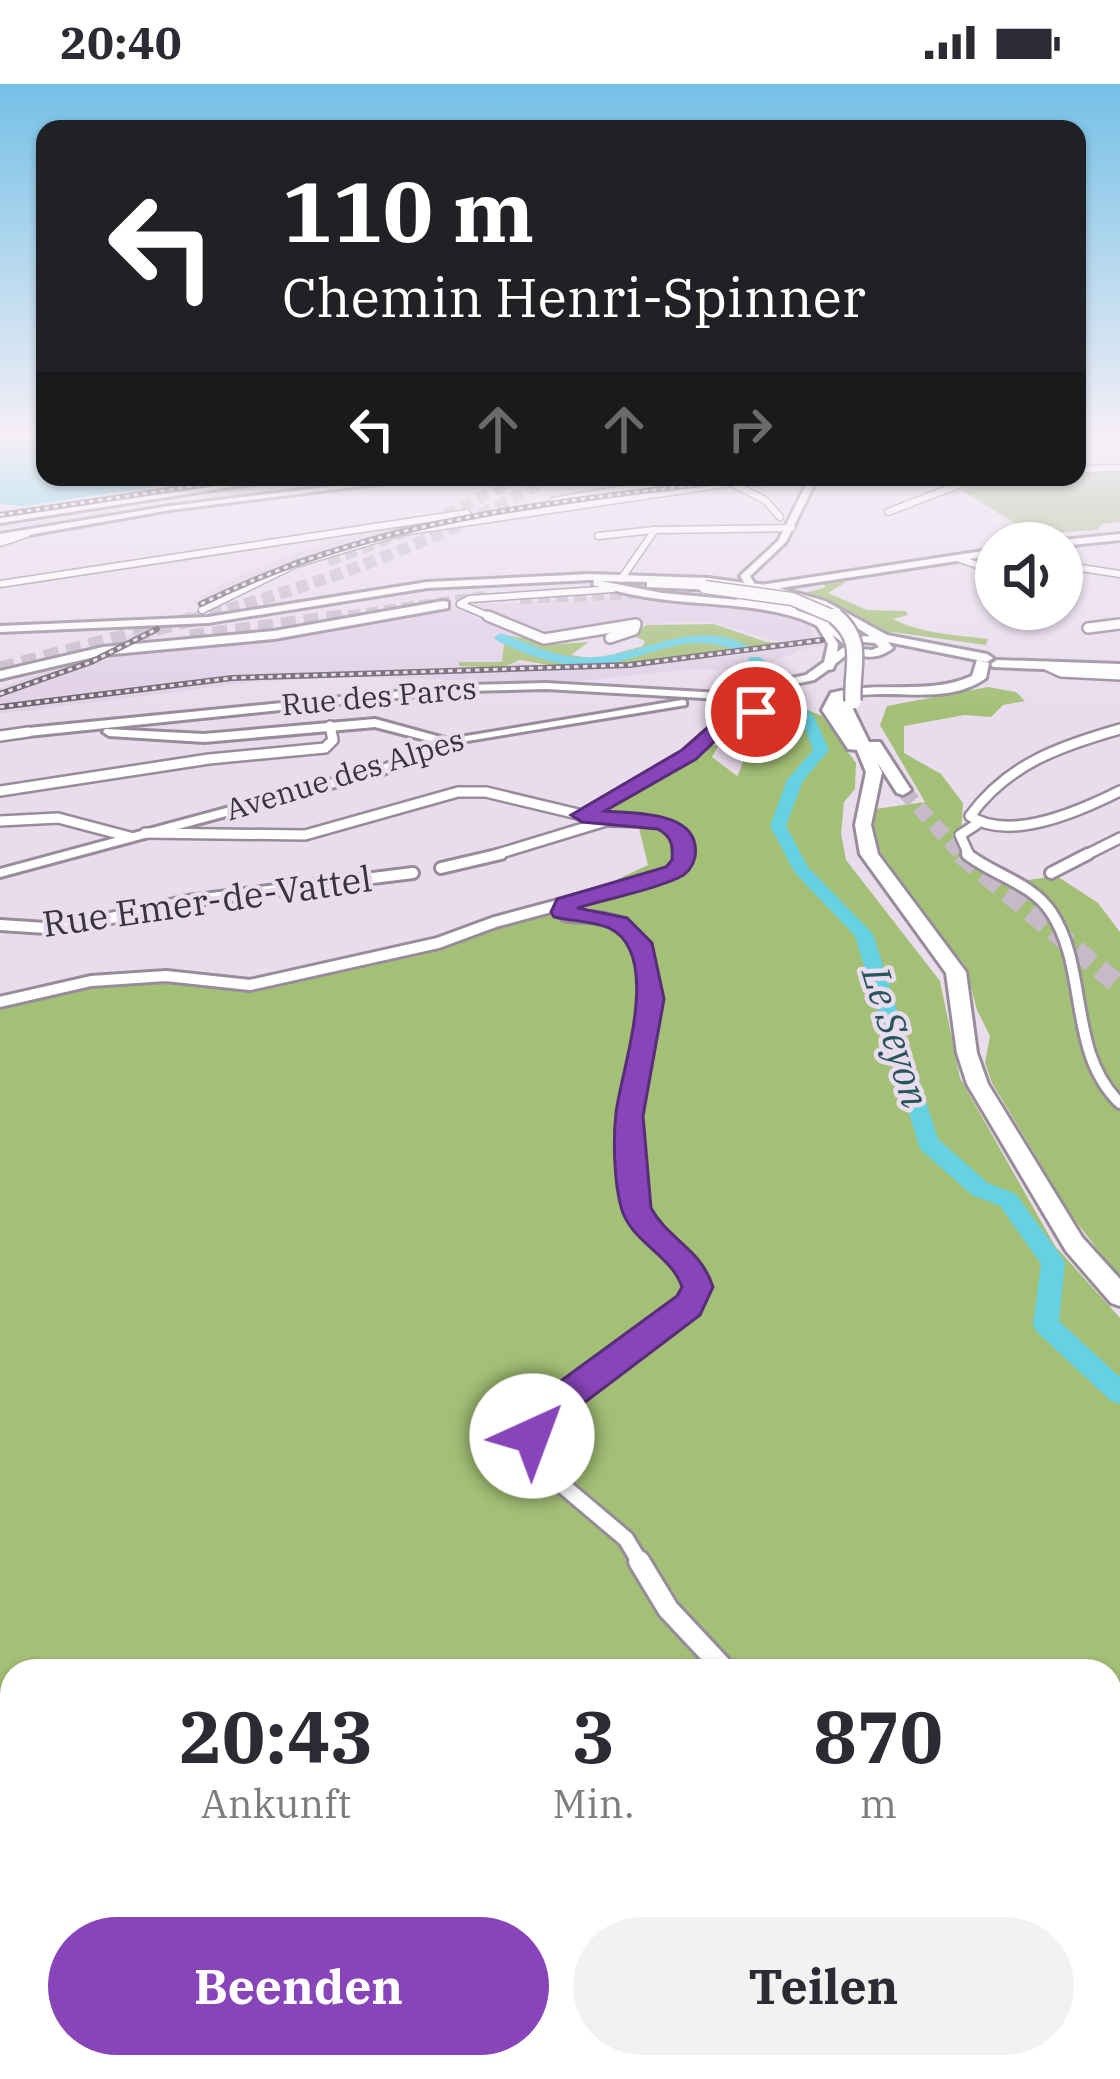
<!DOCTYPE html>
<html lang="de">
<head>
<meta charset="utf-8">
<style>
	:root { --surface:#fff; --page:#f2f2f3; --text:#2b2b33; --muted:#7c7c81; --accent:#8845ba }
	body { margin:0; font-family:"IBM Plex Serif",serif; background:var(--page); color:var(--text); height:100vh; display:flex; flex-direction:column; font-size:45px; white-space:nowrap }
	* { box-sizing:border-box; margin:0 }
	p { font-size:39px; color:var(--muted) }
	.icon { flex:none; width:66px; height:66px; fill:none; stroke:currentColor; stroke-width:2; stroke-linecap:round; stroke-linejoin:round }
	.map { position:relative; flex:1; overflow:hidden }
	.panel { position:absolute; left:0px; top:1575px; width:1122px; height:420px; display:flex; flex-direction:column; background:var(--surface); border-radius:36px 36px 0 0; box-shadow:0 3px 9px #0004 }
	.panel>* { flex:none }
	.hud { position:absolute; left:36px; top:36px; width:1050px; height:366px; border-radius:24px; box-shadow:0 3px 9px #0004; background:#202124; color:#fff; overflow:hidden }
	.tools { position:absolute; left:975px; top:438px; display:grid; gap:24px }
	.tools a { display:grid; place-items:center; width:108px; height:108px; border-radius:50%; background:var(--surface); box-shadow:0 3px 9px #0004; font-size:60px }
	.pin { position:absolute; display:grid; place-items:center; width:102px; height:102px; color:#fff; margin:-51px; border:6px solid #fff; border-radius:50%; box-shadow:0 3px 12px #0007 }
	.me { position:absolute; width:132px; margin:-66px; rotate:43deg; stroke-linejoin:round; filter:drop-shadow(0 0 9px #0008) }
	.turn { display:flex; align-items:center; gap:42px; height:252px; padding:0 48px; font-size:54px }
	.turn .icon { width:156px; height:156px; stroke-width:2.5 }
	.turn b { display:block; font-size:84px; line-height:102px }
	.lanes { display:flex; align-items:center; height:114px; padding:0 48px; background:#0003; justify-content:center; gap:60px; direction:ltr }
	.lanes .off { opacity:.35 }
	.eta { display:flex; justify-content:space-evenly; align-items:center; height:204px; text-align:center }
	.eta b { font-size:72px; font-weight:800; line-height:84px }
	.action { display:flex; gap:24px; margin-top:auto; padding:24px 48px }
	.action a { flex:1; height:138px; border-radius:72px; background:var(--accent); color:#fff; font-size:48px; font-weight:800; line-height:138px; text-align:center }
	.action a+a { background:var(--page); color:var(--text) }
	.status { display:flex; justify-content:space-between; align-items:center; height:84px; padding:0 60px; background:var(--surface); direction:ltr }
	.status svg { height:33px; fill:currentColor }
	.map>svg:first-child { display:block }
</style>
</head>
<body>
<div class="status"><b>20:40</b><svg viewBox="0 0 49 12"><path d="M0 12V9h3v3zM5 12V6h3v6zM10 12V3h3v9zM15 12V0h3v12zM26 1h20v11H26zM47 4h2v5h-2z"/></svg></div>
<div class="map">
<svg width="1120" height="1995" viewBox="0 0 1120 1995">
	<rect width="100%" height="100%" fill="#e9dced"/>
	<g fill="#e2d0e7" fill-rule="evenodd">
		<path d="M692 393H789L402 448 296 480 202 526 193 518 231 495 303 466 399 440 671 402Z"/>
		<path d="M624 512 758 522 811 541 814 553 824 552 829 561 803 565 757 586 690 585 562 599 343 593 254 598 0 630V604L125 557 137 543 178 542 105 577 145 564 280 552 451 522ZM683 538 713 539 782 558 615 577 609 582 566 583 502 577 505 554 564 558 619 542Z"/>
		<path d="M12 1819V1983H823L835 1995H0V1821Z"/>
	</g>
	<path fill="#a6b988" d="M1120 385V438L1102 440 1097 446 1032 450 961 406 985 393H1077V386Z"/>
	<g fill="#a4bf76">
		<path d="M821 497 846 498 828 509 867 526 906 527 908 531 893 535C920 549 954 551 988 555L986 561 892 548 887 552 833 519 805 509 826 503Z"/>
		<path d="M714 540 766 558 788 559 620 581 561 583 520 576 501 584 459 582V578H502L505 551 557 560 589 558 571 571 596 575 643 562 645 557 636 553 614 557 647 541Z"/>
		<path d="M988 603 1016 608 1025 617 1003 621 991 633 965 631 904 642V669L941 690 963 719 960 765 1028 796 1057 792 1098 819 1120 848V1194L1073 1134 992 999 985 979 990 952 977 926 965 881 889 789 872 746 875 725 925 718 880 641 887 622Z"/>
		<path d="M785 606 803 624 822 632 856 679 855 705 844 718 841 750 846 776 940 897 960 994 1055 1162 1120 1234V1995H835L823 1983H1110V1587H12V1741L3 1750 5 1777 12 1776V1819L0 1821V918L142 895 252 902 627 804 618 795 648 781 639 744 609 734 601 725 706 659 718 662 712 673 737 692C742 686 751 647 756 633L746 612Z"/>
	</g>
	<path fill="#67d1e4" d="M0 349H45V393H223L22 422 0 420Z"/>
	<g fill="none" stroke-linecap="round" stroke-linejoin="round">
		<g fill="#67d1e4" fill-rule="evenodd">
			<path d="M501 549C531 560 559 576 593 573 647 570 699 532 751 564L744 568C729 564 714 559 698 559 660 560 625 582 587 582 555 582 524 570 496 556L494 553Z"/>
			<path d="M750 573H760L774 586 793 616 814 632 829 666 803 697 786 742 808 783 873 850 938 1055 988 1099 1016 1110 1061 1172 1065 1179 1059 1237 1120 1293V1320L1111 1317 1037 1248 1033 1241 1041 1180 1000 1122 972 1111 920 1065 855 852 795 789 770 742 787 696 813 666 802 637 782 622 763 591 748 576Z"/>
		</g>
	</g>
	<path fill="#baa39f" stroke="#705c58" stroke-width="3" d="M595 1983H648L651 1995H561Z"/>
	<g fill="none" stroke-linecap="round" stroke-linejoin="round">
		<g stroke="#c6bac9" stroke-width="12" stroke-dasharray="12 6" stroke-linecap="butt">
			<path d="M328 477 438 435 519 393"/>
			<path d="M599 503 652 500"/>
			<path d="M520 514 705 506"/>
			<path d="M193 535C319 501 438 458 551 393"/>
			<path d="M331 535 490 512"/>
		</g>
		<g stroke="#c6bac9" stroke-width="15" stroke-dasharray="15 8" stroke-linecap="butt">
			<path d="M190 553 349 532"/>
			<path d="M0 585 204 532"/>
			<path d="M903 706 964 773"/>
		</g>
		<path stroke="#c6bac9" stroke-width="20" stroke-dasharray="20 10" stroke-linecap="butt" d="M961 770 1120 902"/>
		<defs>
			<g id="minor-far4">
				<path d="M1077 364 1118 349"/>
				<path d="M1077 385 1120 384"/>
				<path d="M737 402 765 416 780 433"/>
				<path d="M553 417 670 397"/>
				<path d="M888 428 979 393"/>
				<path d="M598 452 654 446"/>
				<path d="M0 459 27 450"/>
				<path d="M957 474 977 481 996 480"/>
				<path d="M1062 481 1120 490"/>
				<path d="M621 495 655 446 792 444"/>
				<path d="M0 500 467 429"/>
				<path d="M460 520 495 535"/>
				<path d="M460 520 469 515 613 505"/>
				<path d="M202 526 296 480 402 448 731 399 913 393"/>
			</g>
			<g id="minor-far3">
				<path d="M488 532 544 555 636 540 634 546 610 554"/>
				<path d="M1088 544 1120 540"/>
				<path d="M1048 582 1061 588 1120 591"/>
				<path d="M1120 645C1060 662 1008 680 970 732 1010 759 1082 726 1120 707"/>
				<path d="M0 652 28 648"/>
				<path d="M0 707 209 675 325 664 333 656 330 642"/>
				<path d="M582 731 689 670 706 659 710 650 754 637 756 628 743 608"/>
				<path d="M0 737 58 734 130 753"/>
				<path d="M145 749 305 751 458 708H486L607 737 654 738 677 747 684 763 682 773"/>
				<path d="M488 773 606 737"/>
				<path d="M970 773 960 751 977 740"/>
				<path d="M1082 773 1120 754"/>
			</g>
			<g id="minor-far2">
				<path d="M967 770C993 791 1032 799 1051 828 1089 885 1067 968 1120 1019"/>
				<path d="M441 784 501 770"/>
				<path d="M1051 789 1088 770"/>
				<path d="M565 820V831C582 834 605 831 620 840 676 875 638 966 631 1016 628 1038 629 1059 630 1081"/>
				<path d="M0 841 61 845 188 817 413 789"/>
				<path d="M0 918 91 897 166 892 250 901 438 859 495 838 659 794 680 783 683 770"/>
			</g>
			<path id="minor-far1" d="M630 1078 640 1137 686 1180 698 1203 688 1221 542 1332 532 1352 536 1379 626 1455 641 1480"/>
			<g id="minor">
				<path d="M639 1477 668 1525 726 1587"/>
				<path d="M0 1835 12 1832"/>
				<path d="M1106 1983 1118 1995"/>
			</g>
			<g id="tertiary">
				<path d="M409 393H433L170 426 0 456V450L170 422Z"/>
				<path d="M810 393H818L786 458 750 492 756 502 748 504 740 492 778 457Z"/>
				<path d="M1120 450V456L1062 462V459H1058L1062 456Z"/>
				<path d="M996 465V471L761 507 756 504 761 501Z"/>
			</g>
			<g id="secondary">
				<path d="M821 537 825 538 838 560 837 568 847 561 856 563 835 580 833 585 828 586 814 596 721 615 546 605 464 607 28 652 22 648 28 644 464 601 546 599 721 609 806 591 824 578 828 560 816 540Z"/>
				<path d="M682 616 686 617V621L461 658 386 689 0 793V785L378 683 437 659 375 643 204 658 109 652 103 648 105 645 204 650 375 635 448 655Z"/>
			</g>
			<g id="primary">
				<path d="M272 393H296L0 439V433Z"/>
				<path d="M590 490 708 494 775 503 825 517 887 551 987 570 993 574 987 578 888 558 893 564C881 574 869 574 854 571 811 516 722 524 659 515 636 512 615 507 593 501L594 496H590L427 504 208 539 0 548V542L208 533 427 498ZM601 497C670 499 746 496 813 520 833 527 852 541 870 552L854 553 827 537 796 526 760 518 662 509ZM863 558 875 559 879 563 872 566 862 565 858 560Z"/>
				<path d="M997 576 1120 580V588L993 583 991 580Z"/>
			</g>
			<g id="motorway">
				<path d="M652 496 761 500 767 504 761 508 647 503V497Z"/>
				<path d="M742 509 795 522 797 525 790 529 737 516V510Z"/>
				<path d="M443 517 448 518V524L274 555 103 571 0 595V587L103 563 274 547Z"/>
				<path d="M977 576 989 579 986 594C946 623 893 603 847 613L869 658H880L911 706 903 711 897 709 877 678 882 688 871 741 878 770 966 888 977 969 988 1000 1082 1153 1120 1195V1222L1111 1219 1066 1167 967 1000 957 969 946 889 860 770 855 741 866 688 857 666 848 665 822 626 831 609C878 596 928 612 972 592Z"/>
			</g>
		</defs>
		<use href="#minor-far4" stroke="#988c9b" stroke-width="9"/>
		<use href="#minor-far3" stroke="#988c9b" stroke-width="14"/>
		<use href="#minor-far2" stroke="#988c9b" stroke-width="16"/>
		<use href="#minor-far1" stroke="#988c9b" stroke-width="21"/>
		<use href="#minor" stroke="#988c9b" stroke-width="26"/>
		<use href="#tertiary" stroke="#988c9b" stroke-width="6"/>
		<use href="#secondary" stroke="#988c9b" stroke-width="6"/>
		<use href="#primary" stroke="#988c9b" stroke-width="6"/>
		<use href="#motorway" stroke="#988c9b" stroke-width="6"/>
		<use href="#minor-far4" stroke="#fff" stroke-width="6"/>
		<use href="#minor-far3" stroke="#fff" stroke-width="9"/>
		<use href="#minor-far2" stroke="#fff" stroke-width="10"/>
		<use href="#minor-far1" stroke="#fff" stroke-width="15"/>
		<use href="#minor" stroke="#fff" stroke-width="20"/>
		<use href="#tertiary" fill="#fff" fill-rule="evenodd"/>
		<use href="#secondary" fill="#fff" fill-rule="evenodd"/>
		<use href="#primary" fill="#fff" fill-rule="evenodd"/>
		<use href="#motorway" fill="#fff" fill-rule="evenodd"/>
		<defs>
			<g id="rail">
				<path d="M1077 350 1084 349"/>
				<path d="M0 431 256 393"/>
				<path d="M201 520C384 430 562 418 760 393"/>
				<path d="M0 610 91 578 157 545"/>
				<path d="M0 623 232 594 629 581 822 556"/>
			</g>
		</defs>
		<use href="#rail" stroke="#69616b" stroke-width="6"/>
		<use href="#rail" stroke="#e9dced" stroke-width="3" stroke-dasharray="4.5" stroke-linecap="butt"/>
		<defs>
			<path id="motorway-bridge-far1" d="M705 503 792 515 839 535"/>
			<path id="motorway-bridge" d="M835 532C866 558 851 581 853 617"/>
		</defs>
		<use href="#motorway-bridge-far1" stroke="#988c9b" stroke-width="15" stroke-linecap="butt"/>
		<use href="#motorway-bridge" stroke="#988c9b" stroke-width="20" stroke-linecap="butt"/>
		<use href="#motorway-bridge-far1" stroke="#fff" stroke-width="12"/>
		<use href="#motorway-bridge" stroke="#fff" stroke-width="15"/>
	</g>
	<linearGradient id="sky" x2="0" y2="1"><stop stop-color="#74c0e6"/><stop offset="0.56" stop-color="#f5eff7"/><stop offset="1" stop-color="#f5eff7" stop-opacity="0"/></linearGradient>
	<rect width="1120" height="628" fill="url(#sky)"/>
	<path fill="#8845ba" stroke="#582d79" stroke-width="3" d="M756 623 766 628 757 644 720 652 696 675 605 727C634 730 702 726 695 773 693 782 687 790 678 794 647 808 609 814 577 824L627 834 652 859 664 915 643 1032 651 1124C669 1157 700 1163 713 1203L700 1231 560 1337 544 1363 532 1367 519 1363 514 1352 536 1315 677 1212 682 1203C671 1170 630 1158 621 1123 614 1097 613 1055 616 1029 621 986 664 870 609 844 593 837 571 837 554 833L551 828 557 815 666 783 672 776C673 761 672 753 658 745L582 738 571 731 682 666 707 644 742 636Z"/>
	<g text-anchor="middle" stroke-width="9" stroke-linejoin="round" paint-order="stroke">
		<g font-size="30" fill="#39343b" stroke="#e9dced">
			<text transform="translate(379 613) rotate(-5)" y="10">Rue des Parcs</text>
			<text transform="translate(345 691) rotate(-17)" y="10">Avenue des Alpes</text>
		</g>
		<g font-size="36" fill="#39343b" stroke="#e9dced">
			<text transform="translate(207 817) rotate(-8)" y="13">Rue Emer-de-Vattel</text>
		</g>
		<g font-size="39" font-style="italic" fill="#26555d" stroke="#e9dced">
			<text transform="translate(896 953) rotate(73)" y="14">Le Seyon</text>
		</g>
	</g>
</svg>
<div class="tools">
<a><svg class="icon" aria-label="sound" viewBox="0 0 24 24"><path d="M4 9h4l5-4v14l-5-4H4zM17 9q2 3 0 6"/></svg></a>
</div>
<div class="pin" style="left:756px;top:628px;background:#d93025"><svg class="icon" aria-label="arrive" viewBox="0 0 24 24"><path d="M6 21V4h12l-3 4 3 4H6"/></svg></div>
<svg class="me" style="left:532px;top:1352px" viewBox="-20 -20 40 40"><circle r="19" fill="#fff"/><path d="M0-13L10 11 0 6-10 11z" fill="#8845ba"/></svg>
<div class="hud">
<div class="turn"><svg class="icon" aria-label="left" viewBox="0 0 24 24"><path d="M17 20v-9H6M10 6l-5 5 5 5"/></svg><div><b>110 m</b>Chemin Henri-Spinner</div></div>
<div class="lanes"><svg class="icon" aria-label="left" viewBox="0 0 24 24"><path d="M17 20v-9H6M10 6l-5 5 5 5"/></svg><svg class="icon off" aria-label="ahead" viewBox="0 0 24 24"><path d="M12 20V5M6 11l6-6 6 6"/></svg><svg class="icon off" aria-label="ahead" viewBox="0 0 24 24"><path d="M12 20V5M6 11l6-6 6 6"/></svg><svg class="icon off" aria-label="right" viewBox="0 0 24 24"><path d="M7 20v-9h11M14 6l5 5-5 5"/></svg></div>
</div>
<section class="panel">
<div class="eta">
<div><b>20:43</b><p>Ankunft</p></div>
<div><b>3</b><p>Min.</p></div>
<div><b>870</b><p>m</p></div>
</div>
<div class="action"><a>Beenden</a><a>Teilen</a></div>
</section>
</div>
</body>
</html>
